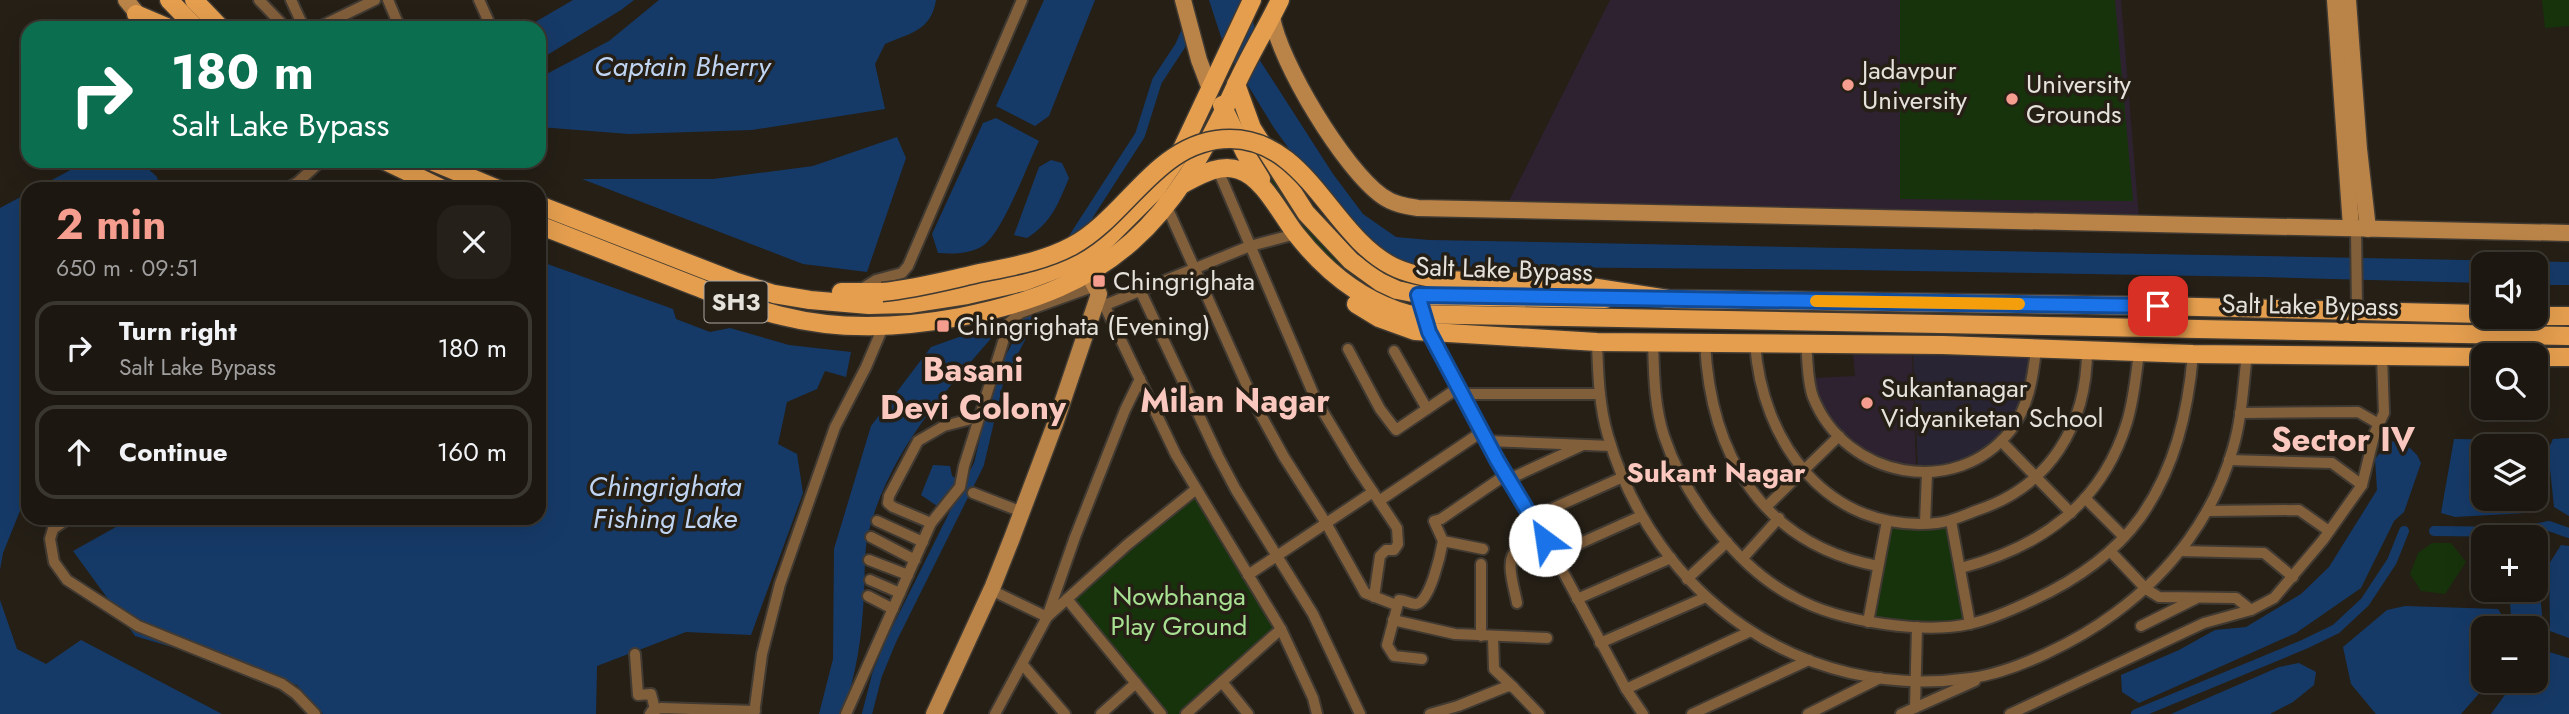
<!DOCTYPE html>
<html lang="en">
<head>
<meta charset="utf-8">
<style>
	:root { --surface:#1c1710; --page:#252019; --text:#f1f3f6; --muted:#a09f9f; --line:#3a3630; --accent:#f59d8e }
	body { margin:0; font-family:Jost,sans-serif; background:var(--page); color:var(--text); height:100vh; display:flex; flex-direction:column; font-size:26px; white-space:nowrap }
	* { box-sizing:border-box; margin:0 }
	p { font-size:23px; color:var(--muted) }
	.icon { flex:none; width:38px; height:38px; fill:none; stroke:currentColor; stroke-width:2; stroke-linecap:round; stroke-linejoin:round }
	.map { position:relative; flex:1; overflow:hidden }
	.panel { position:absolute; left:21px; top:182px; width:525px; height:343px; display:flex; flex-direction:column; background:var(--surface); border-radius:21px; box-shadow:0 7px 28px #0002,0 0 0 2px var(--line) }
	.panel>* { flex:none }
	.top-card { position:absolute; left:21px; top:21px; width:525px; height:147px; border-radius:21px; box-shadow:0 7px 28px #0002,0 0 0 2px var(--line); background:#0b6e4f; color:#fff; overflow:hidden }
	.tools { position:absolute; left:2471px; top:252px; display:grid; gap:14px }
	.tools a { display:grid; place-items:center; width:77px; height:77px; border-radius:14px; background:var(--surface); box-shadow:0 7px 28px #0002,0 0 0 2px var(--line); font-size:35px }
	.pin { position:absolute; display:grid; place-items:center; width:60px; height:60px; color:#fff; margin:-30px; border-radius:14px; box-shadow:0 4px 10px #0006 }
	.me { position:absolute; width:77px; margin:-38px; rotate:329deg; stroke-linejoin:round; filter:drop-shadow(0 0 5px #0008) }
	.turn { display:flex; align-items:center; gap:24px; height:147px; padding:0 35px; font-size:32px }
	.turn .icon { width:91px; height:91px; stroke-width:2.5 }
	.turn b { display:block; font-size:49px; line-height:60px }
	.round { display:grid; place-items:center; flex:none; width:74px; height:74px; border-radius:21px; background:var(--page) }
	.overview { display:flex; align-items:center; justify-content:space-between; height:119px; padding:0 35px }
	h1 { font-size:42px; font-weight:700; line-height:52px; color:var(--accent) }
	ul { padding:0; list-style:none }
	li { display:flex; align-items:center; gap:21px; height:94px; margin:0 14px 10px; padding:0 21px; border:4px solid var(--line); border-radius:21px }
	li div { flex:1 }
	li b { display:block; font-size:26px }
	li em { font-style:normal }
	.map>svg:first-child { display:block }
</style>
</head>
<body>
<div class="map">
<svg width="2569" height="714" viewBox="0 0 2569 714">
	<rect width="100%" height="100%" fill="#251f16"/>
	<path fill="#292434" d="M1913 352 2033 354 2031 374 2011 427 1990 450 1965 462 1918 469Z"/>
	<g fill="#2e2230">
		<path d="M1610 0H2121L2139 219 1508 203Z"/>
		<path d="M1912 351 1916 468 1898 466 1874 456 1853 443 1841 431 1825 411 1816 396 1812 378 1855 376 1853 353Z"/>
	</g>
	<g fill="#17330b">
		<path d="M1900 0H2115L2133 201 1900 199Z"/>
		<path d="M2542 0H2569V26L2545 28Z"/>
		<path d="M1262 158C1288 198 1313 243 1351 273 1367 285 1386 293 1403 301L1402 305C1333 281 1295 219 1258 160Z"/>
		<path d="M1194 495 1278 626 1182 714H1166L1075 599Z"/>
		<path d="M1891 524H1949L1966 621 1914 623 1873 619Z"/>
		<path d="M2432 543H2451L2466 562 2445 594 2421 591 2410 574 2418 553Z"/>
	</g>
	<g fill="#163a68">
		<path d="M573 0H634L621 10 539 60V28H525Z"/>
		<path d="M659 0H936C931 31 910 33 885 44L875 64 885 109 752 130 629 134 539 127V78L609 41Z"/>
		<path d="M1044 0H1095L1049 116 1035 126 996 106Z"/>
		<path d="M1209 0H1250L1259 59 1333 174 1363 214 1396 237 1429 240 2569 262V285H2536V264H2483V283L2263 277 1855 270 1413 266 1382 254 1362 239 1295 157 1274 128 1224 46Z"/>
		<path d="M996 118 1039 141C1027 165 1002 236 981 247 967 254 953 254 938 253L932 234 983 123Z"/>
		<path d="M897 137 906 158 867 272 803 264 582 179H713L813 166Z"/>
		<path d="M1051 160 1062 163 1069 178C1058 204 1052 222 1027 238L1014 235 1039 167Z"/>
		<path d="M125 161H140L157 177 160 189H35L78 166Z"/>
		<path d="M28 193V497L24 501 3 553 0 570V208Z"/>
		<path d="M539 261 673 309 676 319 710 332 730 328 789 345 851 352 846 377 825 371 817 389 787 402 778 444 797 454 803 493 751 635 686 632 597 666 596 714H323L297 685 135 636 73 551 132 518H539Z"/>
		<path d="M1007 320C949 388 891 445 868 534 864 552 865 574 864 593 862 635 857 674 842 714H819L833 659 834 549 871 426 931 347Z"/>
		<path d="M2569 438V516L2554 507 2548 450 2553 439Z"/>
		<path d="M2454 439 2526 440 2530 446H2483V499H2531L2526 513 2455 517 2441 513Z"/>
		<path d="M2402 440 2417 455 2421 463 2404 512 2394 521 2361 588 2296 633 2139 703 2122 692 2121 675 2179 650 2215 630 2246 627 2301 594 2329 567 2377 490 2375 459 2389 442Z"/>
		<path d="M933 465 950 466 952 476 960 481 937 506 921 495Z"/>
		<path d="M2561 545 2569 546V638L2550 631 2549 564Z"/>
		<path d="M2536 551 2542 615 2534 628H2521L2511 616 2509 590H2536Z"/>
		<path d="M0 600 17 649 46 664 81 640 222 714H0Z"/>
		<path d="M2405 606 2498 609 2510 628H2483V681H2490L2461 714H2376L2351 684 2343 647 2387 610Z"/>
		<path d="M2539 649 2569 658V714H2491L2515 681H2536V653Z"/>
		<path d="M2299 663 2316 672 2314 685 2293 702 2270 714H2171L2279 667Z"/>
	</g>
	<g fill="none" stroke-linecap="round" stroke-linejoin="round">
		<g stroke="#163a68" stroke-width="10">
			<path d="M1071 242 1140 135 1157 81 1180 46 1189 25"/>
			<path d="M2434 531 2518 532 2549 526 2569 533"/>
			<path d="M867 714 877 675 891 641 979 464 999 379 1020 339 1028 312 1033 304"/>
			<path d="M2136 714 2305 644 2336 629 2365 602 2392 561 2404 531"/>
		</g>
		<defs>
			<g id="street">
				<path d="M259 0 286 28"/>
				<path d="M291 0 304 28"/>
				<path d="M388 0 400 28"/>
				<path d="M479 0 488 20"/>
				<path d="M317 28 375 0"/>
				<path d="M1218 170 1316 400 1355 465 1397 528 1398 544 1394 550H1386L1380 556 1374 597"/>
				<path d="M286 189 298 182 321 161"/>
				<path d="M1167 207 1256 406 1284 457 1326 523 1365 593 1396 605"/>
				<path d="M2356 228 2357 311"/>
				<path d="M860 290 876 280 902 273 908 266 1022 0"/>
				<path d="M1140 290 1218 456 1236 490 1313 614 1360 714"/>
				<path d="M1099 294 1176 455 1281 629 1313 698 1317 714"/>
				<path d="M1418 295 1429 332 1458 388 1554 555 1626 689 1643 714"/>
				<path d="M1105 305 1250 246 1296 234"/>
				<path d="M1597 342C1598 373 1599 406 1608 436 1655 597 1802 702 1971 678 2016 672 2079 640 2115 613 2171 572 2214 516 2233 448 2242 418 2243 386 2247 354"/>
				<path d="M1653 342C1654 373 1654 405 1664 436 1684 496 1737 568 1794 597 1821 612 1854 620 1884 624 1912 628 1942 630 1969 624 1990 620 2012 610 2033 600 2074 581 2113 555 2140 518 2175 469 2188 412 2193 354"/>
				<path d="M1705 342C1710 454 1762 544 1878 566"/>
				<path d="M1755 342C1761 442 1828 534 1937 523 1951 522 1964 515 1978 510 2050 486 2087 425 2087 350"/>
				<path d="M1806 344C1808 361 1807 381 1813 397 1845 478 1956 500 2011 430 2029 406 2033 377 2036 349"/>
				<path d="M1348 349 1380 409 1396 430 1458 388"/>
				<path d="M1394 351 1427 409"/>
				<path d="M1461 394H1600"/>
				<path d="M2240 413 2358 412 2379 424"/>
				<path d="M1488 441 1611 446"/>
				<path d="M2001 441 2071 513"/>
				<path d="M2229 460 2332 463 2362 485"/>
				<path d="M1509 479 1583 445"/>
				<path d="M973 493 1022 512"/>
				<path d="M2085 498 2124 537"/>
				<path d="M1379 501 1483 431"/>
				<path d="M1766 507 1839 436"/>
				<path d="M2207 511 2299 510 2329 531"/>
				<path d="M69 518 53 529 50 539 54 562 67 580 138 626 282 684 296 694 315 714"/>
				<path d="M1531 518 1623 477"/>
				<path d="M877 521 923 542"/>
				<path d="M1951 521 1970 624"/>
				<path d="M931 523 893 507 888 503 889 496 918 441 944 426 979 417"/>
				<path d="M1925 523 1927 473"/>
				<path d="M871 537 915 560"/>
				<path d="M1483 549 1443 541 1434 521 1441 519 1507 474"/>
				<path d="M2180 551 2264 553 2293 577"/>
				<path d="M2111 552 2146 589 2159 597 2236 598 2251 610"/>
				<path d="M1554 555 1641 516"/>
				<path d="M1743 558 1779 518"/>
				<path d="M869 560 908 575"/>
				<path d="M1481 564V636"/>
				<path d="M1961 568C2041 547 2102 504 2127 422 2134 399 2136 375 2139 352"/>
				<path d="M1248 575 1373 492"/>
				<path d="M1687 579 1727 542"/>
				<path d="M870 580 900 593"/>
				<path d="M991 590 1047 617 1128 544 1195 490"/>
				<path d="M868 596 893 609"/>
				<path d="M1067 599 1161 714"/>
				<path d="M1577 599 1671 558"/>
				<path d="M1517 603C1515 590 1503 558 1518 549 1525 545 1536 543 1544 540"/>
				<path d="M1393 620 1455 634 1547 638"/>
				<path d="M1868 622 1887 521"/>
				<path d="M2141 626 2195 599"/>
				<path d="M1493 637 1494 669 1513 687"/>
				<path d="M1600 643 1706 597"/>
				<path d="M635 654 638 695 651 694 655 709"/>
				<path d="M1422 659 1394 656 1387 645 1399 600C1404 600 1411 604 1416 604 1430 603 1441 552 1443 541"/>
				<path d="M1023 665 1065 714"/>
				<path d="M1222 682 1248 714"/>
				<path d="M1626 689 1749 632"/>
				<path d="M1915 708 1917 627"/>
				<path d="M650 714 652 711 661 708 755 711"/>
				<path d="M754 714 762 654 780 584 835 427 866 367 883 327"/>
				<path d="M846 714 931 523 960 487 964 466 1009 323 1020 313 1095 286"/>
				<path d="M995 714 1047 617 1075 537 1125 410 1140 379"/>
				<path d="M1101 714 1136 683"/>
				<path d="M1186 714 1281 629"/>
				<path d="M1430 714 1458 706 1508 686 1513 687 1539 714"/>
				<path d="M1692 714 1809 660"/>
				<path d="M1808 714 1880 678"/>
				<path d="M1901 714 1975 681"/>
				<path d="M2010 714 2204 623 2251 610 2274 598 2323 540 2362 485 2375 432 2384 413 2382 356"/>
			</g>
			<g id="secondary">
				<path d="M126 0 144 22"/>
				<path d="M1183 0 1199 60 1210 89"/>
				<path d="M2335 0 2351 227"/>
				<path d="M2348 0 2359 149 2368 229"/>
				<path d="M1272 17C1280 63 1344 169 1382 196 1393 204 1405 206 1418 208L2569 233"/>
				<path d="M934 714 993 586 1012 538 1055 424 1099 294 1089 275"/>
			</g>
			<g id="primary">
				<path d="M169 0 196 28"/>
				<path d="M194 0 221 28"/>
				<path d="M136 14 169 28"/>
				<path d="M1236 84 1252 128 1306 213 1351 261 1380 282 1397 290 1429 296 1605 299"/>
				<path d="M1222 105 1245 153 1261 179"/>
				<path d="M385 161 443 189"/>
				<path d="M431 161 498 189"/>
				<path d="M1183 184C1200 175 1220 163 1239 170 1263 177 1281 215 1296 234 1325 271 1362 301 1408 314L2569 336"/>
				<path d="M539 205 734 281 774 294 810 300 869 305 909 304 967 295 1023 282 1076 262 1099 247 1155 191 1178 157 1252 0"/>
				<path d="M539 225C590 245 641 265 692 285 721 296 751 309 782 316 841 331 900 328 960 317 1115 287 1172 223 1236 85 1249 56 1266 29 1280 0"/>
				<path d="M1565 283 1668 299 2158 306 2483 314"/>
				<path d="M841 292H882"/>
				<path d="M1356 304 1379 318 1415 331 1597 342 1943 345 2193 354 2483 357"/>
				<path d="M2536 316H2569"/>
				<path d="M2536 357H2569"/>
			</g>
		</defs>
		<use href="#street" stroke="#403a32" stroke-width="14"/>
		<use href="#secondary" stroke="#403a32" stroke-width="19"/>
		<use href="#primary" stroke="#403a32" stroke-width="21"/>
		<use href="#street" stroke="#825f3b" stroke-width="10"/>
		<use href="#secondary" stroke="#ba8347" stroke-width="16"/>
		<use href="#primary" stroke="#e59e4e" stroke-width="18"/>
		<defs>
			<path id="primary-bridge" d="M882 292C914 289 944 281 975 274 1008 267 1042 262 1072 246 1128 216 1158 139 1230 139 1307 139 1331 235 1392 266 1437 289 1514 278 1565 283"/>
		</defs>
		<use href="#primary-bridge" stroke="#403a32" stroke-width="21" stroke-linecap="butt"/>
		<use href="#primary-bridge" stroke="#e59e4e" stroke-width="18"/>
	</g>
	<g fill="none" stroke-linecap="round" stroke-linejoin="round">
		<defs>
			<path id="route" d="M1545 540 1497 460 1429 332 1418 295 2158 306"/>
		</defs>
		<use href="#route" stroke="#114b97" stroke-width="18"/>
		<use href="#route" stroke="#1a73e8" stroke-width="12"/>
		<path stroke="#f59e0b" stroke-width="12" d="M1816 301 2019 304"/>
	</g>
	<g fill="#f59d8e" stroke="#251f16" stroke-width="2.5">
		<circle cx="1848" cy="85" r="7"/>
		<circle cx="2012" cy="99" r="7"/>
		<rect x="1092" y="274" width="14" height="14" rx="3.5"/>
		<rect x="936" y="319" width="14" height="14" rx="3.5"/>
		<circle cx="1867" cy="403" r="7"/>
	</g>
	<g text-anchor="middle" stroke-width="7" stroke-linejoin="round" paint-order="stroke">
		<rect fill="#251f16" stroke="#aba7a0" stroke-width="2" x="704.5" y="281.5" width="63" height="41" rx="5"/>
		<g font-size="24" font-weight="bold" fill="#e5e1db">
			<text x="736" y="310">SH3</text>
		</g>
		<g font-size="26" fill="#e5e1db" stroke="#251f16" text-anchor="start">
			<text x="1862" y="79">Jadavpur<tspan x="1862" dy="30">University</tspan></text>
			<text x="2026" y="93">University<tspan x="2026" dy="30">Grounds</tspan></text>
			<text x="1113" y="290">Chingrighata</text>
			<text x="957" y="335">Chingrighata (Evening)</text>
			<text x="1881" y="397">Sukantanagar<tspan x="1881" dy="30">Vidyaniketan School</tspan></text>
		</g>
		<g font-size="26" fill="#e5e1db" stroke="#251f16">
			<text transform="translate(1504 269) rotate(2)" y="9">Salt Lake Bypass</text>
			<text transform="translate(2310 305) rotate(1)" y="9">Salt Lake Bypass</text>
		</g>
		<g font-size="26" fill="#a8e192" stroke="#251f16">
			<text x="1179" y="605">Nowbhanga<tspan x="1179" dy="30">Play Ground</tspan></text>
		</g>
		<g font-size="28" font-style="italic" fill="#bfd5f3" stroke="#251f16">
			<text x="682" y="76">Captain Bherry</text>
			<text x="665" y="496">Chingrighata<tspan x="665" dy="32">Fishing Lake</tspan></text>
		</g>
		<g font-size="28" font-weight="bold" fill="#fbc8bf" stroke="#251f16">
			<text x="1716" y="482">Sukant Nagar</text>
		</g>
		<g font-size="33" font-weight="bold" fill="#fbc8bf" stroke="#251f16">
			<text x="973" y="381">Basani<tspan x="973" dy="38">Devi Colony</tspan></text>
			<text x="1235" y="412">Milan Nagar</text>
			<text x="2343" y="451">Sector IV</text>
		</g>
	</g>
</svg>
<div class="tools">
<a><svg class="icon" aria-label="sound" viewBox="0 0 24 24"><path d="M4 9h4l5-4v14l-5-4H4zM17 9q2 3 0 6"/></svg></a>
<a><svg class="icon" aria-label="search" viewBox="0 0 24 24"><circle cx="10" cy="10" r="6"/><path d="M15 15l6 6"/></svg></a>
<a><svg class="icon" aria-label="layers" viewBox="0 0 24 24"><path d="M12 4l9 5-9 5-9-5zM3 14l9 5 9-5"/></svg></a>
<a>+</a>
<a>−</a>
</div>
<div class="pin" style="left:2158px;top:306px;background:#d93025"><svg class="icon" aria-label="arrive" viewBox="0 0 24 24"><path d="M6 21V4h12l-3 4 3 4H6"/></svg></div>
<svg class="me" style="left:1545px;top:540px" viewBox="-20 -20 40 40"><circle r="19" fill="#fff"/><path d="M0-13L10 11 0 6-10 11z" fill="#1a73e8"/></svg>
<div class="top-card">
<div class="turn"><svg class="icon" aria-label="right" viewBox="0 0 24 24"><path d="M7 20v-9h11M14 6l5 5-5 5"/></svg><div><b>180 m</b>Salt Lake Bypass</div></div>
</div>
<section class="panel">
<div class="overview"><div><h1>2 min</h1><p>650 m · 09:51</p></div><a class="round"><svg class="icon" aria-label="close" viewBox="0 0 24 24"><path d="M6 6l12 12M18 6L6 18"/></svg></a></div>
<ul>
<li><svg class="icon" aria-label="right" viewBox="0 0 24 24"><path d="M7 20v-9h11M14 6l5 5-5 5"/></svg><div><b>Turn right</b><p>Salt Lake Bypass</p></div><em>180 m</em></li>
<li><svg class="icon" aria-label="ahead" viewBox="0 0 24 24"><path d="M12 20V5M6 11l6-6 6 6"/></svg><div><b>Continue</b></div><em>160 m</em></li>
</ul>
</section>
</div>
</body>
</html>
